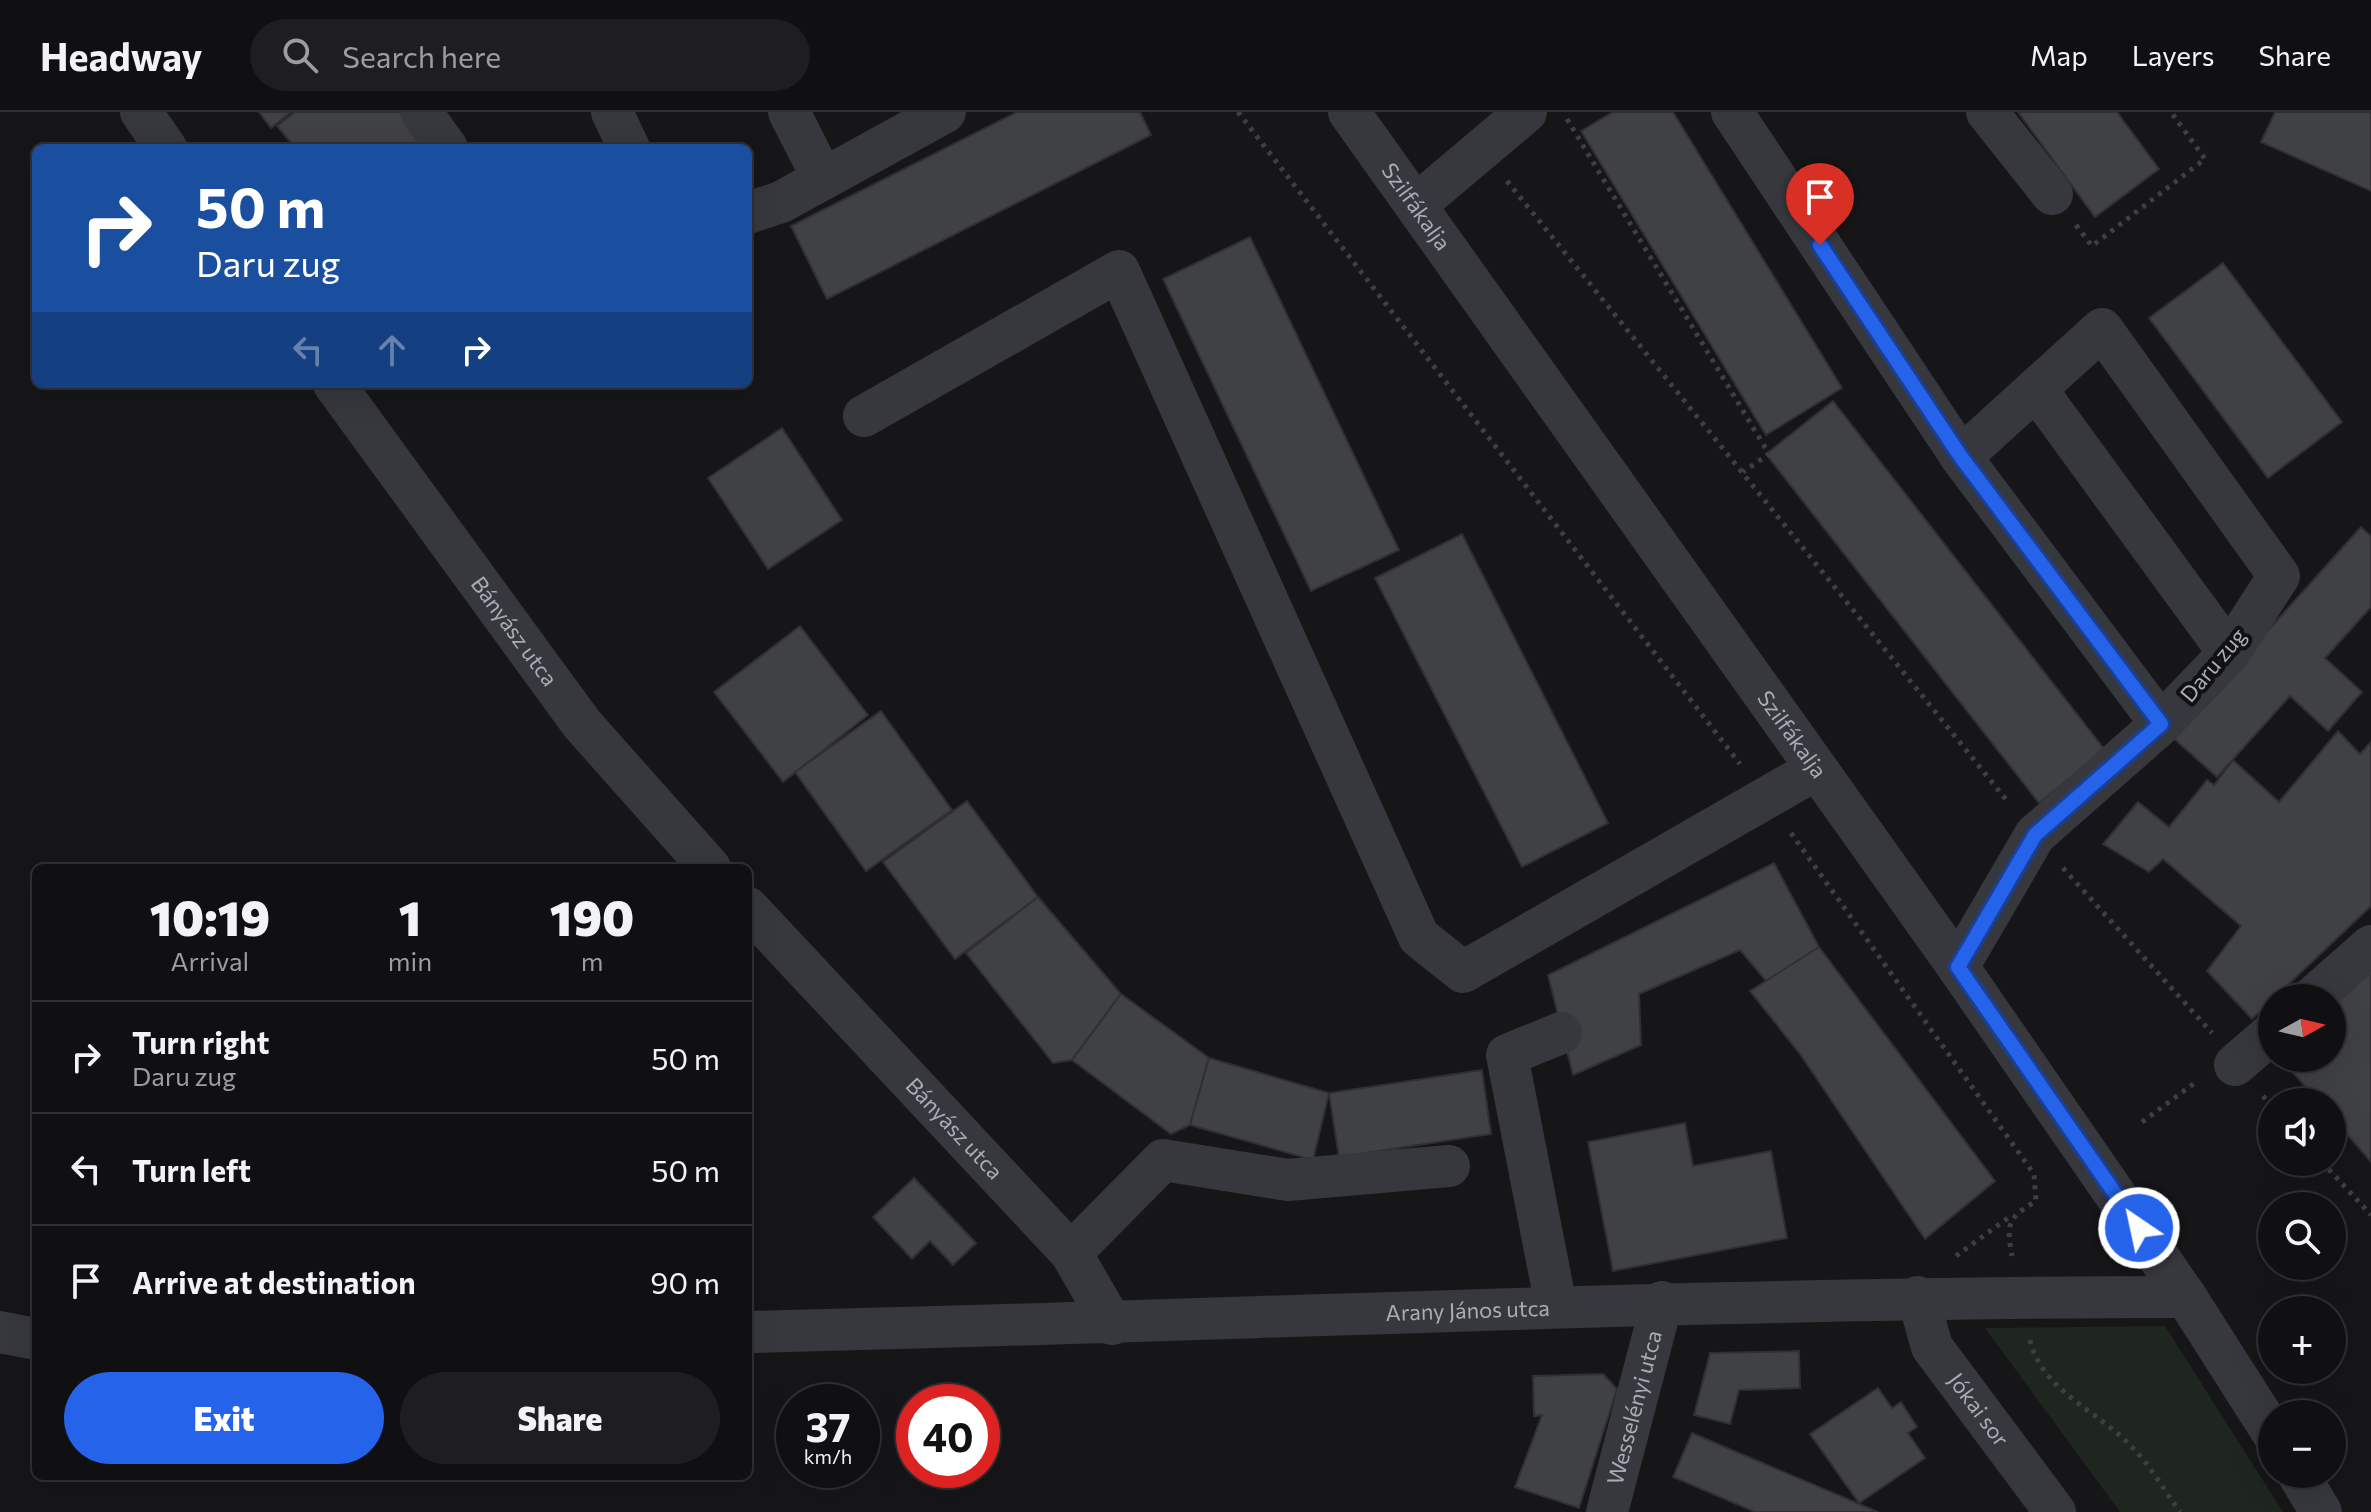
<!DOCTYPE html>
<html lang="en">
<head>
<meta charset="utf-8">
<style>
	:root { --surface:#101012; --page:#1e1e20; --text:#f1f3f6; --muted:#9c9d9f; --line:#303032; --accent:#2563eb }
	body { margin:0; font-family:Commissioner,sans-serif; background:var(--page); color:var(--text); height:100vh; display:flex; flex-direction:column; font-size:30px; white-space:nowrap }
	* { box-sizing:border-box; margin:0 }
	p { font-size:26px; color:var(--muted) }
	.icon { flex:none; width:44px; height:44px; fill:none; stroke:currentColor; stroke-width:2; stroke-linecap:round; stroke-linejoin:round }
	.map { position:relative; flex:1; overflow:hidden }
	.panel { position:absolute; left:32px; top:752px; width:720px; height:616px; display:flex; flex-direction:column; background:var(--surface); border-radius:12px; box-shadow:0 8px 32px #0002,0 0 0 2px var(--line) }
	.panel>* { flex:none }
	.guide { position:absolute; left:32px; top:32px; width:720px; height:244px; border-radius:12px; box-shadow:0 8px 32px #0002,0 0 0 2px var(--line); background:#1a4fa0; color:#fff; overflow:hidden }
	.needle { width:52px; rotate:82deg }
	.tools { position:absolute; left:2258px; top:872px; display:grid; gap:16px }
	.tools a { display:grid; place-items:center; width:88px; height:88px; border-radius:50%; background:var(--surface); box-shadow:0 8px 32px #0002,0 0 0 2px var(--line); font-size:40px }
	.speed { position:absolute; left:776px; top:1272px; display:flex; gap:16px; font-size:40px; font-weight:700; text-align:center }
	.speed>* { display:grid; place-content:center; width:104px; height:104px; border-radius:50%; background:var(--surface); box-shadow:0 8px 32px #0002,0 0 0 2px var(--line); line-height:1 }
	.speed small { font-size:20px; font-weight:400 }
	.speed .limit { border:12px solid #d22; background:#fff; color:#111 }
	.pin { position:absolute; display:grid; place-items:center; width:68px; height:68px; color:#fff; margin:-82px -34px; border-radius:50% 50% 50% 0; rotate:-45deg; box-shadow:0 0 8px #0007 }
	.pin .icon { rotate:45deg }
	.me { position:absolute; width:88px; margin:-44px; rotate:326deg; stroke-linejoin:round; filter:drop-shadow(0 0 6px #0008) }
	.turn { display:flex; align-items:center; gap:28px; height:168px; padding:0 32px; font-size:36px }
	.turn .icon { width:104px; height:104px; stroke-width:2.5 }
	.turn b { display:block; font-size:56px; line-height:68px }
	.lanes { display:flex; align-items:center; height:76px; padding:0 32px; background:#0003; justify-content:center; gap:40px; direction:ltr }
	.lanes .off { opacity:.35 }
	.eta { display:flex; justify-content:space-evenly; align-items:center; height:136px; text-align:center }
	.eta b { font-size:48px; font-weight:800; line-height:56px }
	.action { display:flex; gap:16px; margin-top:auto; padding:16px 32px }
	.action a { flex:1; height:92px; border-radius:48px; background:var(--accent); color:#fff; font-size:32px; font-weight:800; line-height:92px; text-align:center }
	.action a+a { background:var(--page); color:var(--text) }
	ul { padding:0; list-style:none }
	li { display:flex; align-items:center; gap:24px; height:112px; padding:0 32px; border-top:2px solid var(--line) }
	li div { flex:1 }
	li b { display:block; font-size:30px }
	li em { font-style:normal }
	header { display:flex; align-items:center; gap:48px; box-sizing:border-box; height:112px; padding:0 40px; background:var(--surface); border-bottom:2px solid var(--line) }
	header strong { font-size:38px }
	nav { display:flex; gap:44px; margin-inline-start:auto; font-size:28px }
	.search { width:560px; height:72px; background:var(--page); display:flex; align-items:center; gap:20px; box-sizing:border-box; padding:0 28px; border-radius:44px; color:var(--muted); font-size:30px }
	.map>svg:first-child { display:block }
</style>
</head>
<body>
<header>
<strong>Headway</strong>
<div class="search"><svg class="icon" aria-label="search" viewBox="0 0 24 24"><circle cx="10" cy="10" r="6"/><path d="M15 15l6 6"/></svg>Search here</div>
<nav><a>Map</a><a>Layers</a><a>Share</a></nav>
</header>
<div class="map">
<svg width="2371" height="1400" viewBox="0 0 2371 1400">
	<rect width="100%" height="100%" fill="#161618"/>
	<path fill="#1e261f" d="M2165 1214 2283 1400H2120L1985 1216Z"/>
	<g fill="#404145" stroke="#303034" stroke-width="2">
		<path d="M259 0H291L271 16Z"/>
		<path d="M295 0H405L428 29 419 36H295L277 14Z"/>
		<path d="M1017 0H1140L1151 23 827 187 791 114Z"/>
		<path d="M1613 0H1673L1842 276 1766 323 1581 19Z"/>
		<path d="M2018 0H2117L2159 57 2095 105Z"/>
		<path d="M2275 0H2371V79L2261 30Z"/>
		<path d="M1250 125 1399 438 1311 479 1163 167Z"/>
		<path d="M2223 151 2342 310 2268 366 2149 206Z"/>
		<path d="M1833 289 2105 638 2039 691 1766 342Z"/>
		<path d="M782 316 842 408 768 457 708 366Z"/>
		<path d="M2361 415 2371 424V495L2325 546 2362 580 2328 619 2290 584 2217 665 2172 625Z"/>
		<path d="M1462 422 1608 711 1522 755 1375 466Z"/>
		<path d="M800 514 868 603 783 670 714 580Z"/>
		<path d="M881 599 952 698 866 759 795 660Z"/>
		<path d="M2338 619 2360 642 2371 630V794L2252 907 2207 859 2241 814 2163 747 2149 760 2103 732 2138 690 2169 715 2207 668 2214 673 2233 648 2279 690Z"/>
		<path d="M967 689 1038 785 955 847 883 750Z"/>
		<path d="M1774 751 1819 835 1767 870 1740 838 1639 882 1641 933 1573 963 1548 863Z"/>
		<path d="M1038 785 1121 882 1072 948 1053 951 966 841Z"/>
		<path d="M1819 835 1995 1069 1925 1127 1800 942 1750 879Z"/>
		<path d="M2371 859V1050L2332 1005V990H2319L2280 946H2332V886Z"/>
		<path d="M1121 882 1209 946 1190 1013 1171 1022 1072 948Z"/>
		<path d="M1209 946 1329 981 1313 1048 1190 1013Z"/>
		<path d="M1482 958 1491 1022 1339 1045 1329 981Z"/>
		<path d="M1685 1011 1693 1054 1771 1039 1787 1126 1613 1159 1588 1030Z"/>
		<path d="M914 1066 976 1131 953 1153 930 1129 912 1147 873 1105Z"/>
		<path d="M1799 1239 1800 1276 1739 1278 1730 1312 1694 1303 1710 1241Z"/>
		<path d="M1603 1262 1617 1277 1579 1396 1515 1375 1542 1303 1534 1304 1533 1264Z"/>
		<path d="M1878 1276 1892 1296 1901 1290 1917 1315 1908 1321 1925 1346 1859 1391 1810 1322Z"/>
		<path d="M1692 1321 1878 1400H1755L1673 1365Z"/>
	</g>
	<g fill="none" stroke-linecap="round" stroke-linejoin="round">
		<g stroke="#3d3f44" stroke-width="5" stroke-dasharray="4 6" stroke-linecap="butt">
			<path d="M1238 0 1740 652"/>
			<path d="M1567 7 1769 342 1743 360"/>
			<path d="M1507 69 2008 690"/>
			<path d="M2076 113 2092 134 2205 47 2171 0"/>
			<path d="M1791 721 2034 1062 2036 1089C2008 1106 2006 1111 2012 1144"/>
			<path d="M2063 756 2212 921"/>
			<path d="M2263 984 2272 994"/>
			<path d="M2142 1010 2196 970"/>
			<path d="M2322 1050 2371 1103"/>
			<path d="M1956 1144 2012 1103"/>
			<path d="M2030 1228C2041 1278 2098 1299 2131 1334 2150 1353 2164 1378 2180 1400"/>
		</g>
		<g stroke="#37383d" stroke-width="42">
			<path d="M141 0 166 36"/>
			<path d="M421 0 447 36"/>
			<path d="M612 0 629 36"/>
			<path d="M789 0 823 67"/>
			<path id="s1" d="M1349 0 1958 855 2186 1185 2272 1320"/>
			<path d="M1732 0 1961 345 2102 217 2279 464 2229 541 2161 612 2035 723 1958 855"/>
			<path d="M1987 0 2052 82"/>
			<path d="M1417 92 1526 0"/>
			<path d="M748 101 781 90 945 0"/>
			<path id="s2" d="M334 272 582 612 710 756"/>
			<path d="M2036 277 2229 541"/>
			<path d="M864 304 1119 159 1419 825 1463 860 1815 658"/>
			<path d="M1961 345 2161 612"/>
			<path id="s3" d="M748 796 1071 1141 1112 1212"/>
			<path d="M2312 886 2371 834"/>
			<path d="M2235 953 2272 921"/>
			<path d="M1071 1141 1163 1048 1288 1068 1449 1054"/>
			<path id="s4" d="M1918 1185 1932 1235 2055 1400"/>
			<path d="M1556 1194 1507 943 1561 921"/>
			<path d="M0 1220 36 1227"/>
			<path id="s5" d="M748 1220C1228 1209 1706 1185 2186 1185"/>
			<path d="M2298 1362 2321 1400"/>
			<path id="s6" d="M1607 1400 1662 1190"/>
		</g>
	</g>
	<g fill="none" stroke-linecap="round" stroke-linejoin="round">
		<defs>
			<path id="route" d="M1820 133 1961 345 2161 612 2035 723 1958 855 2139 1116"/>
		</defs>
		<use href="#route" stroke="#184099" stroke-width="20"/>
		<use href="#route" stroke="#2563eb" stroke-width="14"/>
	</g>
	<g text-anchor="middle" stroke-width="8" stroke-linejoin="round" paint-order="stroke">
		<g font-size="22" fill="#a8adb8" stroke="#111113">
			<text dy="8" stroke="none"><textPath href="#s1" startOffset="116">Szilfákalja</textPath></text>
			<text dy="8" stroke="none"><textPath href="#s2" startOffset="306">Bányász utca</textPath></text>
			<text transform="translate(2213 553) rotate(-50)" y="8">Daru zug</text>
			<text dy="8" stroke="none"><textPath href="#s1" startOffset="764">Szilfákalja</textPath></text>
			<text dy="8" stroke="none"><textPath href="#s3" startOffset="302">Bányász utca</textPath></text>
			<text dy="8" stroke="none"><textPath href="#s5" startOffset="720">Arany János utca</textPath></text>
			<text dy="8" stroke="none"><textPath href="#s6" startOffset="108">Wesselényi utca</textPath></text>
			<text dy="8" stroke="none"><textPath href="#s4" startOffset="130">Jókai sor</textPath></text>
		</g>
	</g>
</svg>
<div class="tools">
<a><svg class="needle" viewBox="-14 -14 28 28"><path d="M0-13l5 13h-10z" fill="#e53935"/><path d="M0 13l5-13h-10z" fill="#9c9d9f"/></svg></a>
<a><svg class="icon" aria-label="sound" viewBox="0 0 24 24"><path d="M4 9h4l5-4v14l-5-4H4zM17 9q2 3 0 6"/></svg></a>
<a><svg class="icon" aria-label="search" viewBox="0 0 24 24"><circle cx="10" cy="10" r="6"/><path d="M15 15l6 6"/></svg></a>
<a>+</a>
<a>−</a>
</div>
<div class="speed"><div>37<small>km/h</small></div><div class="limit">40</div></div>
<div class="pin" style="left:1820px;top:133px;background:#d93025"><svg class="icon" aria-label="arrive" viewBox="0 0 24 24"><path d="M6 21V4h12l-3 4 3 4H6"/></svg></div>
<svg class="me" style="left:2139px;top:1116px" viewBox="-20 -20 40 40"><circle r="17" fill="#2563eb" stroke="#fff" stroke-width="3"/><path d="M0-11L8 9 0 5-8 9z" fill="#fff"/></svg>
<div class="guide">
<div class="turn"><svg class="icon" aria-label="right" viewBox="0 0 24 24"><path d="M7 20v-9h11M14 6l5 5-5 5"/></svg><div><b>50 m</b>Daru zug</div></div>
<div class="lanes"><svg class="icon off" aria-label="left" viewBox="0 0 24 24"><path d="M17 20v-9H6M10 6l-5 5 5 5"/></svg><svg class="icon off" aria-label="ahead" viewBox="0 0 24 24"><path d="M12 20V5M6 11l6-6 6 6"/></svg><svg class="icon" aria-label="right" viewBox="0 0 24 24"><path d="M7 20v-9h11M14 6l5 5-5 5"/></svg></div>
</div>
<section class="panel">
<div class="eta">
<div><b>10:19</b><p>Arrival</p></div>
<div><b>1</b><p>min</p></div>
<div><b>190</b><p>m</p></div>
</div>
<ul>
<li><svg class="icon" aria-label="right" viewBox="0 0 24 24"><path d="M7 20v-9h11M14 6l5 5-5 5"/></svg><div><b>Turn right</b><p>Daru zug</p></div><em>50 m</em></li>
<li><svg class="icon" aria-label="left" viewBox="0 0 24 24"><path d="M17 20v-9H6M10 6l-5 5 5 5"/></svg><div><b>Turn left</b></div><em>50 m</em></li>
<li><svg class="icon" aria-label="arrive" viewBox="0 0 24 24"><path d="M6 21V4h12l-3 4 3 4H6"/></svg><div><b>Arrive at destination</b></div><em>90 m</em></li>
</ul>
<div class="action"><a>Exit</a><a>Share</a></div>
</section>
</div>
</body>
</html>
